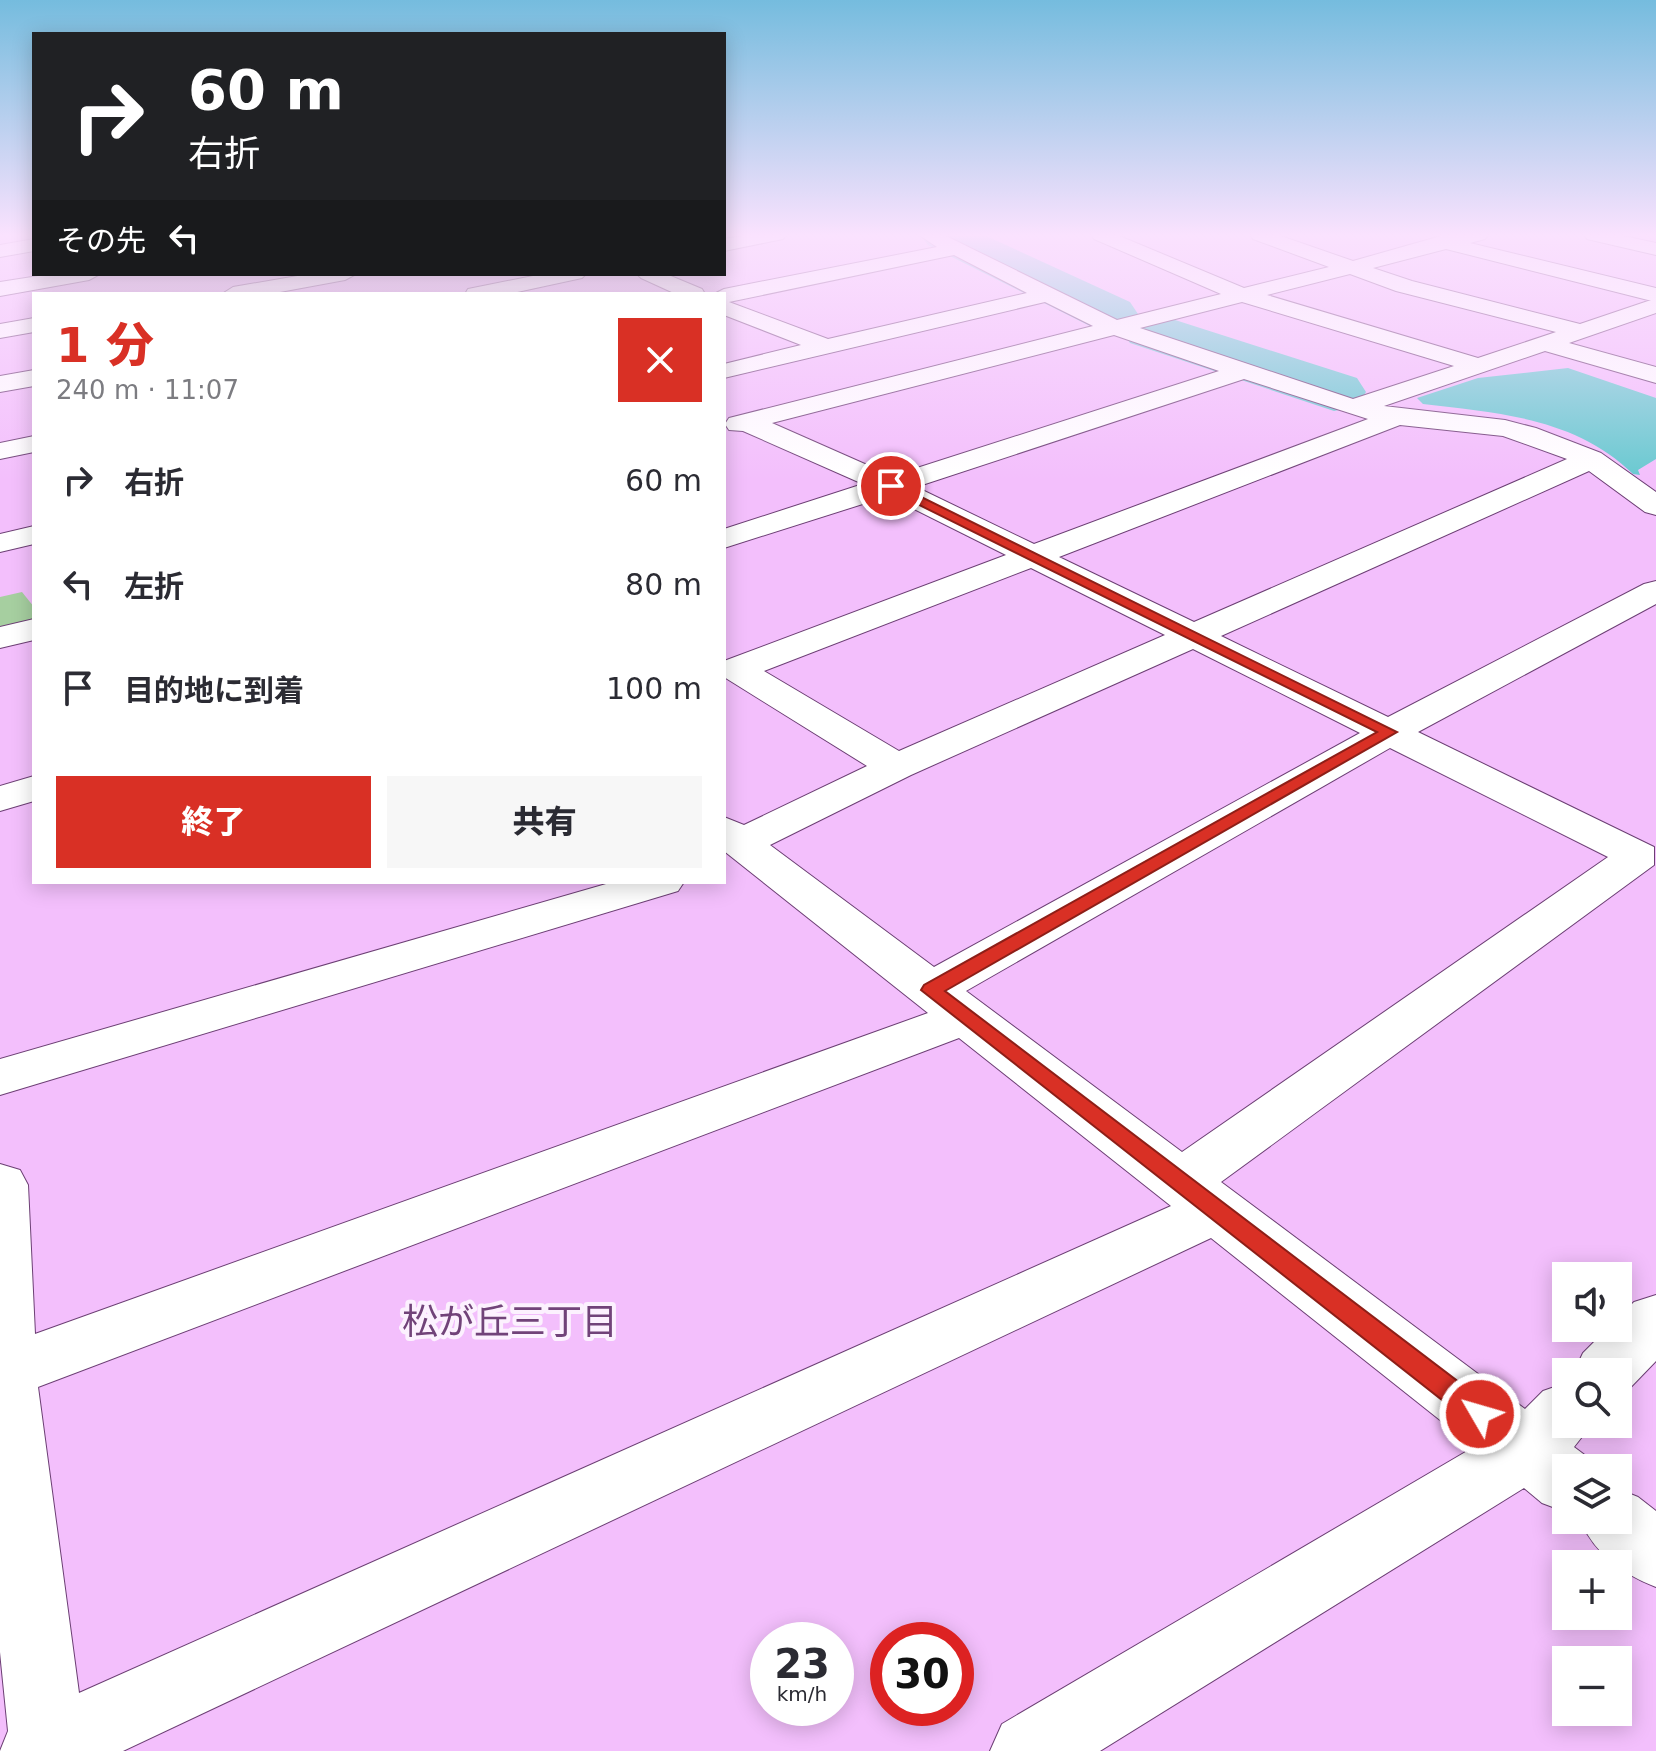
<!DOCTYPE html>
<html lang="ja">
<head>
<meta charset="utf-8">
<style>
	:root { --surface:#fff; --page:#f7f7f7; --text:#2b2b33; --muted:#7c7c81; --accent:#d93025 }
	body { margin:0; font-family:"DejaVu Sans","Noto Sans JP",sans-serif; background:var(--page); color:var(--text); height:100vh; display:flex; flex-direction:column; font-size:30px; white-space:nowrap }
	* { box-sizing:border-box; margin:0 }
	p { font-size:26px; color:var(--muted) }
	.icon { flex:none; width:44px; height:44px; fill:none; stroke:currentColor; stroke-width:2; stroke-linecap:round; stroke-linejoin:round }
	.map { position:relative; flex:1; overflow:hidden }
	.drawer { position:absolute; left:32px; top:292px; width:694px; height:592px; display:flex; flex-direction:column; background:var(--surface); border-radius:0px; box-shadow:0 4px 20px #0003 }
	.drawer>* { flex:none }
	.top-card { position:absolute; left:32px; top:32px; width:694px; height:244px; border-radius:0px; box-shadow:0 4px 20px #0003; background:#202124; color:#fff; overflow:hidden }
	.buttons { position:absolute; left:1552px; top:1262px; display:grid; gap:16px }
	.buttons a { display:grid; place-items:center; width:80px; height:80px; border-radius:0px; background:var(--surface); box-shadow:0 4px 20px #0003; font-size:40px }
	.speed { position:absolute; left:750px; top:1622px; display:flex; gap:16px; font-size:40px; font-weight:700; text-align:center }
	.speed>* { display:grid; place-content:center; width:104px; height:104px; border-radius:50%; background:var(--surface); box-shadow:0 4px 20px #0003; line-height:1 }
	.speed small { font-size:20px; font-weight:400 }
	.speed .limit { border:12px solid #d22; background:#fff; color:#111 }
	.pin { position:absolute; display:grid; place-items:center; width:68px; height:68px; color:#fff; margin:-34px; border:4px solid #fff; border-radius:50%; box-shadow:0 2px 8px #0007 }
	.me { position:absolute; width:88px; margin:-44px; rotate:308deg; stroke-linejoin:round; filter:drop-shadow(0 0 6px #0008) }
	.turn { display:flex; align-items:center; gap:28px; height:168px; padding:0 24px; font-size:36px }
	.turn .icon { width:104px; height:104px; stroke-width:2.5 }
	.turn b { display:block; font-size:56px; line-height:68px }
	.then { display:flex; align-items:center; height:76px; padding:0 24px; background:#0003; gap:16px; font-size:30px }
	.round { display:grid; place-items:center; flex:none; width:84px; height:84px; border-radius:0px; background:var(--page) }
	.headline { display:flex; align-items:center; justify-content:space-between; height:136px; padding:0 24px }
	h1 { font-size:48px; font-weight:800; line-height:60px; color:var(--accent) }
	.cta { display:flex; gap:16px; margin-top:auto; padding:16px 24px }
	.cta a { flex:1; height:92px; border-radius:0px; background:var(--accent); color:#fff; font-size:32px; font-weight:800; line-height:92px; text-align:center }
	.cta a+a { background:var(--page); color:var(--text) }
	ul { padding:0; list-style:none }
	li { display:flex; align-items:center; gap:24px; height:104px; padding:0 24px }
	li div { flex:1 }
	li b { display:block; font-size:30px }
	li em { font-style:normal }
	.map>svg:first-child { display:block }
</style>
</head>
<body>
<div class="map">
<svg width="1656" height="1751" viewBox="0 0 1656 1751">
	<rect width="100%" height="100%" fill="#f3bffc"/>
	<path fill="#a6cfa0" d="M22 592 34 607V623L0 632V597Z"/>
	<path fill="#68c9d0" d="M1568 368 1656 398V459L1638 470 1640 475 1633 474C1576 418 1499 413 1423 404L1417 398 1478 378Z"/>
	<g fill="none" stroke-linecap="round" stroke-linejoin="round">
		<path fill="#68c9d0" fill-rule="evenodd" d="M920 235H984L1130 302 1138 314 1136 317 1151 314 1172 319 1357 378 1366 392 1357 406 1334 411 1130 343 1122 331 1124 327 1110 331 1090 326 928 245Z"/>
		<defs>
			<g id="minor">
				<path d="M747 235H786L783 239 724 251V239Z"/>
				<path d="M919 235H944L1117 320 1221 294 1094 239 1091 235H1117L1244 288 1329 267 1253 239 1250 235H1278L1353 261 1441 236 1488 235 1485 239 1470 243 1656 288V313L1569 343 1656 367V383L1545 351 1384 406 1505 420 1536 428 1601 453 1656 492V515L1645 512 1589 471 1221 636 1388 717 1644 584 1656 581V604L1418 732 1654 847V865L1221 1182 1525 1409 1543 1391 1566 1383V1424H1592L1574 1447 1590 1459 1594 1468H1566V1512L1542 1503 1524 1488 1100 1751H990L1002 1724 1474 1447 1211 1238 123 1751H0L8 1731 0 1652V1164L20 1170 28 1185 35 1334 928 1013 724 851V817L744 825 867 766 724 677V661L1006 555 888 496 724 548V529L863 484 743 431 729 430 725 424 729 418 1093 326 1045 302 724 378V364L801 345 724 315V294H714L724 289 937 247ZM1446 249 1648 300H1651L1580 324 1412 281 1373 268ZM954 255 1027 293 828 339 729 302ZM1350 274 1396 291 1556 332 1478 358 1267 295ZM1242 302 1454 366 1353 399 1140 328ZM1114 335 1219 371 892 476 772 423ZM1244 379 1368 419 1034 544 916 487ZM1400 425 1503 436 1567 459 1194 622 1059 557ZM1031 568 1165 635 899 751 764 671ZM1193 649 1360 733 934 967 770 845 911 775ZM1390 748 1608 857 1182 1152 966 991ZM959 1038 1171 1206 79 1693 38 1387Z"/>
				<path d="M1584 235H1619L1656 243V255L1587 239Z"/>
				<path d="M34 239V251L0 257V245Z"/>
				<path d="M51 274H100L89 280 0 296V282Z"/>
				<path d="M309 274H356L345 280 269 294H222L233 287Z"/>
				<path d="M543 274H586L582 278 508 294H465L468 289Z"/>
				<path d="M637 274H666L702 289 705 294H676L641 278Z"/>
				<path d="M34 318V332L0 338V324Z"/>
				<path d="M34 370V386L0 392V376Z"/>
				<path d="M34 436V452L0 459V443Z"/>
				<path d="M34 526V544L0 552V534Z"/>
				<path d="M34 619V640L0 648V627Z"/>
				<path d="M34 776V801L0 811V786Z"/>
				<path d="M613 882H684L678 891 0 1095V1059Z"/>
				<path d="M1656 1295V1361L1627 1391 1618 1394V1372H1574L1583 1353 1608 1328H1618V1318L1634 1302Z"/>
				<path d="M1618 1489 1638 1497 1656 1511V1587C1622 1574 1595 1554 1580 1520H1618Z"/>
			</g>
		</defs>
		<use href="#minor" stroke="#6c3f74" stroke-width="2"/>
		<use href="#minor" fill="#fff" fill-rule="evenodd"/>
	</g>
	<linearGradient id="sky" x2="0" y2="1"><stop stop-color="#75bcde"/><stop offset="0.49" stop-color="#fae2fe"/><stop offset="1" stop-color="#fae2fe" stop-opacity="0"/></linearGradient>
	<rect width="1656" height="480" fill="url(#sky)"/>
	<path fill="#d93025" stroke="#8d1f18" stroke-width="2" d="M887 484H895L1397 732 945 991 1489 1405 1493 1414 1489 1422 1480 1425 1470 1422 921 990 924 985 1377 732 887 489Z"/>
	<g text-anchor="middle" stroke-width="8" stroke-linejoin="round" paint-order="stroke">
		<g font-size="36" fill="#714379" stroke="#fcf1fe">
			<text x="510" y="1334">松が丘三丁目</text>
		</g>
	</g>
</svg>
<div class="buttons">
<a><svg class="icon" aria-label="sound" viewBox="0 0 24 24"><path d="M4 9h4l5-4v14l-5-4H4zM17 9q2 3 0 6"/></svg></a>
<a><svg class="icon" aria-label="search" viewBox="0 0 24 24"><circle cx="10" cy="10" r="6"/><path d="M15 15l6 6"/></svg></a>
<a><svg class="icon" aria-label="layers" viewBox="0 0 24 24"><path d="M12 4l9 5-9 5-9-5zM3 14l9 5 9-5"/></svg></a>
<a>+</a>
<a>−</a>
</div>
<div class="speed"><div>23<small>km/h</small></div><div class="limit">30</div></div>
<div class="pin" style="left:891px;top:486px;background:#d93025"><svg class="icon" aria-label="arrive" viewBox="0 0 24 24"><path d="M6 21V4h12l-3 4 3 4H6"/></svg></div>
<svg class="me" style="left:1480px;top:1414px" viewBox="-20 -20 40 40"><circle r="17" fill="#d93025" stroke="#fff" stroke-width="3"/><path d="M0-11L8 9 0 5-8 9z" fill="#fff"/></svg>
<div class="top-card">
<div class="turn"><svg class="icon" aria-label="right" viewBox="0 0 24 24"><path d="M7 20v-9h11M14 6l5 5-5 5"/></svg><div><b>60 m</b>右折</div></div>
<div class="then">その先<svg class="icon" aria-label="left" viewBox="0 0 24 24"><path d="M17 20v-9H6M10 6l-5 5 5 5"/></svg></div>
</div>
<section class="drawer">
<div class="headline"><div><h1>1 分</h1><p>240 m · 11:07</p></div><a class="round" style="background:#d93025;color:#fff"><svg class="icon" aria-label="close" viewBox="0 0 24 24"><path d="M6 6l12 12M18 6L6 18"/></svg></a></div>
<ul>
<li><svg class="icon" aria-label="right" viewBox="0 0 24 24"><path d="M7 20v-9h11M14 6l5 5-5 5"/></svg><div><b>右折</b></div><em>60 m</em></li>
<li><svg class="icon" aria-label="left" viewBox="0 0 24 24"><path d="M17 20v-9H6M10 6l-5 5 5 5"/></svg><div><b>左折</b></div><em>80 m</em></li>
<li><svg class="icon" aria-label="arrive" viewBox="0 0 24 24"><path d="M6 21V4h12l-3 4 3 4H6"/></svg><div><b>目的地に到着</b></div><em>100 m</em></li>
</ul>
<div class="cta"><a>終了</a><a>共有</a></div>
</section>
</div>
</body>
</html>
